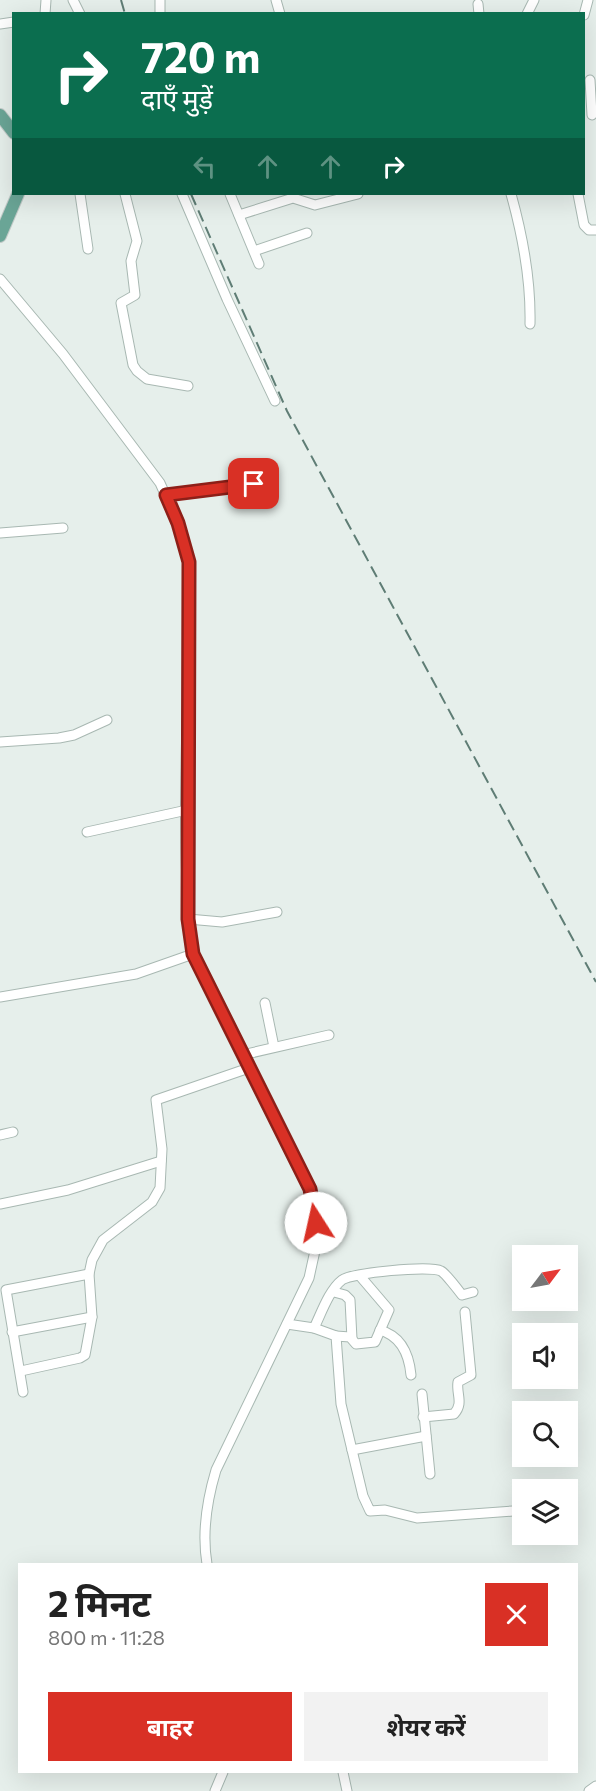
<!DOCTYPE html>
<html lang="hi">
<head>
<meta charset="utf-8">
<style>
	:root { --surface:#fff; --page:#f2f2f2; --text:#222; --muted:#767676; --accent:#d93025 }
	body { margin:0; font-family:Commissioner,"Noto Sans Devanagari",sans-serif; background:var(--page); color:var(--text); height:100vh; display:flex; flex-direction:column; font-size:22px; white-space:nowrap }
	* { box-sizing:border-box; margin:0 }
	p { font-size:20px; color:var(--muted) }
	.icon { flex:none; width:33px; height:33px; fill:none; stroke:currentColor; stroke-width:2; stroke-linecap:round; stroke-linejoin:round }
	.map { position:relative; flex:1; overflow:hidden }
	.drawer { position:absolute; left:18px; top:1563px; width:560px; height:210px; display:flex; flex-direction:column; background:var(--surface); border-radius:0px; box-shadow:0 6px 24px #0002 }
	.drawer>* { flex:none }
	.hud { position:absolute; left:12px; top:12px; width:573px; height:183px; border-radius:0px; box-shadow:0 6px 24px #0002; background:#0b6e4f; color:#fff; overflow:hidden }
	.needle { width:39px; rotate:58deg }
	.tools { position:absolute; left:512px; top:1245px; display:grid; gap:12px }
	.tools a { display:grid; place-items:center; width:66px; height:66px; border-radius:0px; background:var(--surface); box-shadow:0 6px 24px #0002; font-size:30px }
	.pin { position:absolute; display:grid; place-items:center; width:51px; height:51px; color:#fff; margin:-26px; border-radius:12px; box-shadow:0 3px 9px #0006 }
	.me { position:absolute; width:66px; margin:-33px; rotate:350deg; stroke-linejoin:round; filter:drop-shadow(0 0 4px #0008) }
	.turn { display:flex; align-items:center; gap:21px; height:126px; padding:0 30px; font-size:27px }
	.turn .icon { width:78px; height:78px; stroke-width:2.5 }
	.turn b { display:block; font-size:42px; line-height:51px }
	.lanes { display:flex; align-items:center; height:57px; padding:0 30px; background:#0003; justify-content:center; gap:30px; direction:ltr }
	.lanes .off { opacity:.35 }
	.round { display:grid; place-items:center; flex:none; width:63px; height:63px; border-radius:0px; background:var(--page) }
	.overview { display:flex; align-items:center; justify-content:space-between; height:102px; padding:0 30px }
	h1 { font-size:36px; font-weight:700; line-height:45px }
	.cta { display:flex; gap:12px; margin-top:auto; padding:12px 30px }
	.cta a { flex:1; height:69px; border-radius:0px; background:var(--accent); color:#fff; font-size:24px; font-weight:700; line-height:69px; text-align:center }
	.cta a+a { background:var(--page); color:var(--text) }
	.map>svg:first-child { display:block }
</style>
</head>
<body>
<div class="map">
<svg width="596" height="1791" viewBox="0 0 596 1791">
	<rect width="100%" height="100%" fill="#e6efeb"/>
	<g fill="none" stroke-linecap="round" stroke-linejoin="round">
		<defs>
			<g id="minor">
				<path d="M73 0 80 14"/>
				<path d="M160 0V14"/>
				<path d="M276 0 280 14"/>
				<path d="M478 4 479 14"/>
				<path d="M45 14 46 0"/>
				<path d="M527 14 534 0"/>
				<path d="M584 15 588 0"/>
				<path d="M0 24 14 22"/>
				<path d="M590 80 592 115"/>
				<path d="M80 194 88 249"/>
				<path d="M125 194 137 241 131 261 135 295 121 303 133 365 137 371 147 379 188 386"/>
				<path d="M182 194 227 299 275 401"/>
				<path d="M230 194 259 264"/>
				<path d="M511 194C523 237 531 279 530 324"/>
				<path d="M578 194 584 225 589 230H596"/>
				<path d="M239 215 293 198 315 205 358 194"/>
				<path d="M254 251 307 233"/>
				<path d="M0 279 63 354 160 483 178 523 189 562C192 692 177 825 193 954L310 1189 318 1237 309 1278 216 1470C207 1500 202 1534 207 1564"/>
				<path d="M166 495 271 482"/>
				<path d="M0 533 63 528"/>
				<path d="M0 742 59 738 74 735 107 720"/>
				<path d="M87 832 187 810"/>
				<path d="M188 919 222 922 277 912"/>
				<path d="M0 997 136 974 193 954"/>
				<path d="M265 1003 274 1047"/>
				<path d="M242 1055 329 1035"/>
				<path d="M0 1135 13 1132"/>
				<path d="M0 1204 68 1190 161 1161"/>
				<path d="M334 1292 345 1295 350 1300 352 1339"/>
				<path d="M287 1324 314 1328 336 1336 341 1404 363 1496 370 1511 385 1510 417 1518 513 1511"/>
				<path d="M314 1328C321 1314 329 1290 342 1280 351 1273 430 1265 441 1271 445 1273 459 1291 462 1295L473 1292"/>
				<path d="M380 1330C401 1336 409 1354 411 1375"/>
				<path d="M12 1332 92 1317"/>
				<path d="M336 1336 350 1337 356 1344 375 1342 389 1310 360 1276"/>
				<path d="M21 1371 80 1358 85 1355 92 1317 89 1274 92 1260 103 1240 152 1202 160 1188 162 1149 156 1100 249 1068"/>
				<path d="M23 1392 6 1290 89 1274"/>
				<path d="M422 1394 430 1474"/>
				<path d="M423 1417 454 1414C464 1403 456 1394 458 1382L471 1375 465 1312"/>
				<path d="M352 1450 426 1436"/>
				<path d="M343 1772 347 1791"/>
				<path d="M215 1791 223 1772"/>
				<path d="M589 1791 596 1786"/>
			</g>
			<g id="major">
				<path d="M0 115 14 133"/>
				<path d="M0 236 18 194"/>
			</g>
		</defs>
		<use href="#minor" stroke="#a8b8b2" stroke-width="11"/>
		<use href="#major" stroke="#c2cac8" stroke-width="14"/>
		<use href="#minor" stroke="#fff" stroke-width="9"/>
		<use href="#major" stroke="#6aa596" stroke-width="12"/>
		<g stroke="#5f7d75" stroke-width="2" stroke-dasharray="12 6" stroke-linecap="butt">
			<path d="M121 0 125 14"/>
			<path d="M191 194 287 411 596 982"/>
		</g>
	</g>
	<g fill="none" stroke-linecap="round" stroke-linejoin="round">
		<defs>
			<path id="route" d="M254 484 166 495 178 523 189 562 188 919 193 954 310 1189 316 1223"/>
		</defs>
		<use href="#route" stroke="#8d1f18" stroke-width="15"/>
		<use href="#route" stroke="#d93025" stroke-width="10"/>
	</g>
</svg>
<div class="tools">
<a><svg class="needle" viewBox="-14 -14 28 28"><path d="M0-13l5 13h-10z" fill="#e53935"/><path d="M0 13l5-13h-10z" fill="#767676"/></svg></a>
<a><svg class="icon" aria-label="sound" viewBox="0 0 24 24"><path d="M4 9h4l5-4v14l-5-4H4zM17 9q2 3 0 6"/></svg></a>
<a><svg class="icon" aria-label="search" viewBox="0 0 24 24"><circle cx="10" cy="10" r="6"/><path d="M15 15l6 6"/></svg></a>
<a><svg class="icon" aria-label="layers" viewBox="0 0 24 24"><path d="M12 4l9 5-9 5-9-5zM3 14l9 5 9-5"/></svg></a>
</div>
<div class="pin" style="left:254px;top:484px;background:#d93025"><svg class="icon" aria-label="arrive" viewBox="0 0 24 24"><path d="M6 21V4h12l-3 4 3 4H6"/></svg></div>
<svg class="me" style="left:316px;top:1223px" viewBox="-20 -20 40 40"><circle r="19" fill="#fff"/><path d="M0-13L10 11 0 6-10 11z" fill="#d93025"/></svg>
<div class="hud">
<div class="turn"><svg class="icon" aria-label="right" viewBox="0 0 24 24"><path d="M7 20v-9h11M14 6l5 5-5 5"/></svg><div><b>720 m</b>दाएँ मुड़ें</div></div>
<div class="lanes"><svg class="icon off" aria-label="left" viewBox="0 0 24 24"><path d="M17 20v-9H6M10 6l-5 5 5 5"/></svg><svg class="icon off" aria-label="ahead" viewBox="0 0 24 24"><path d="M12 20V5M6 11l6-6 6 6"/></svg><svg class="icon off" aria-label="ahead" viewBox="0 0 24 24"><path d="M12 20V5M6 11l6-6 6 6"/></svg><svg class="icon" aria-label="right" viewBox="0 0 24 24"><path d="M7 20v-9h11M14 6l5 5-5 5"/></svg></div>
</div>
<section class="drawer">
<div class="overview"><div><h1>2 मिनट</h1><p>800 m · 11:28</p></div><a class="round" style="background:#d93025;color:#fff"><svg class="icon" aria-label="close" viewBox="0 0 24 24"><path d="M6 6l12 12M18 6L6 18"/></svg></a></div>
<div class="cta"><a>बाहर</a><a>शेयर करें</a></div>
</section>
</div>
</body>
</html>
